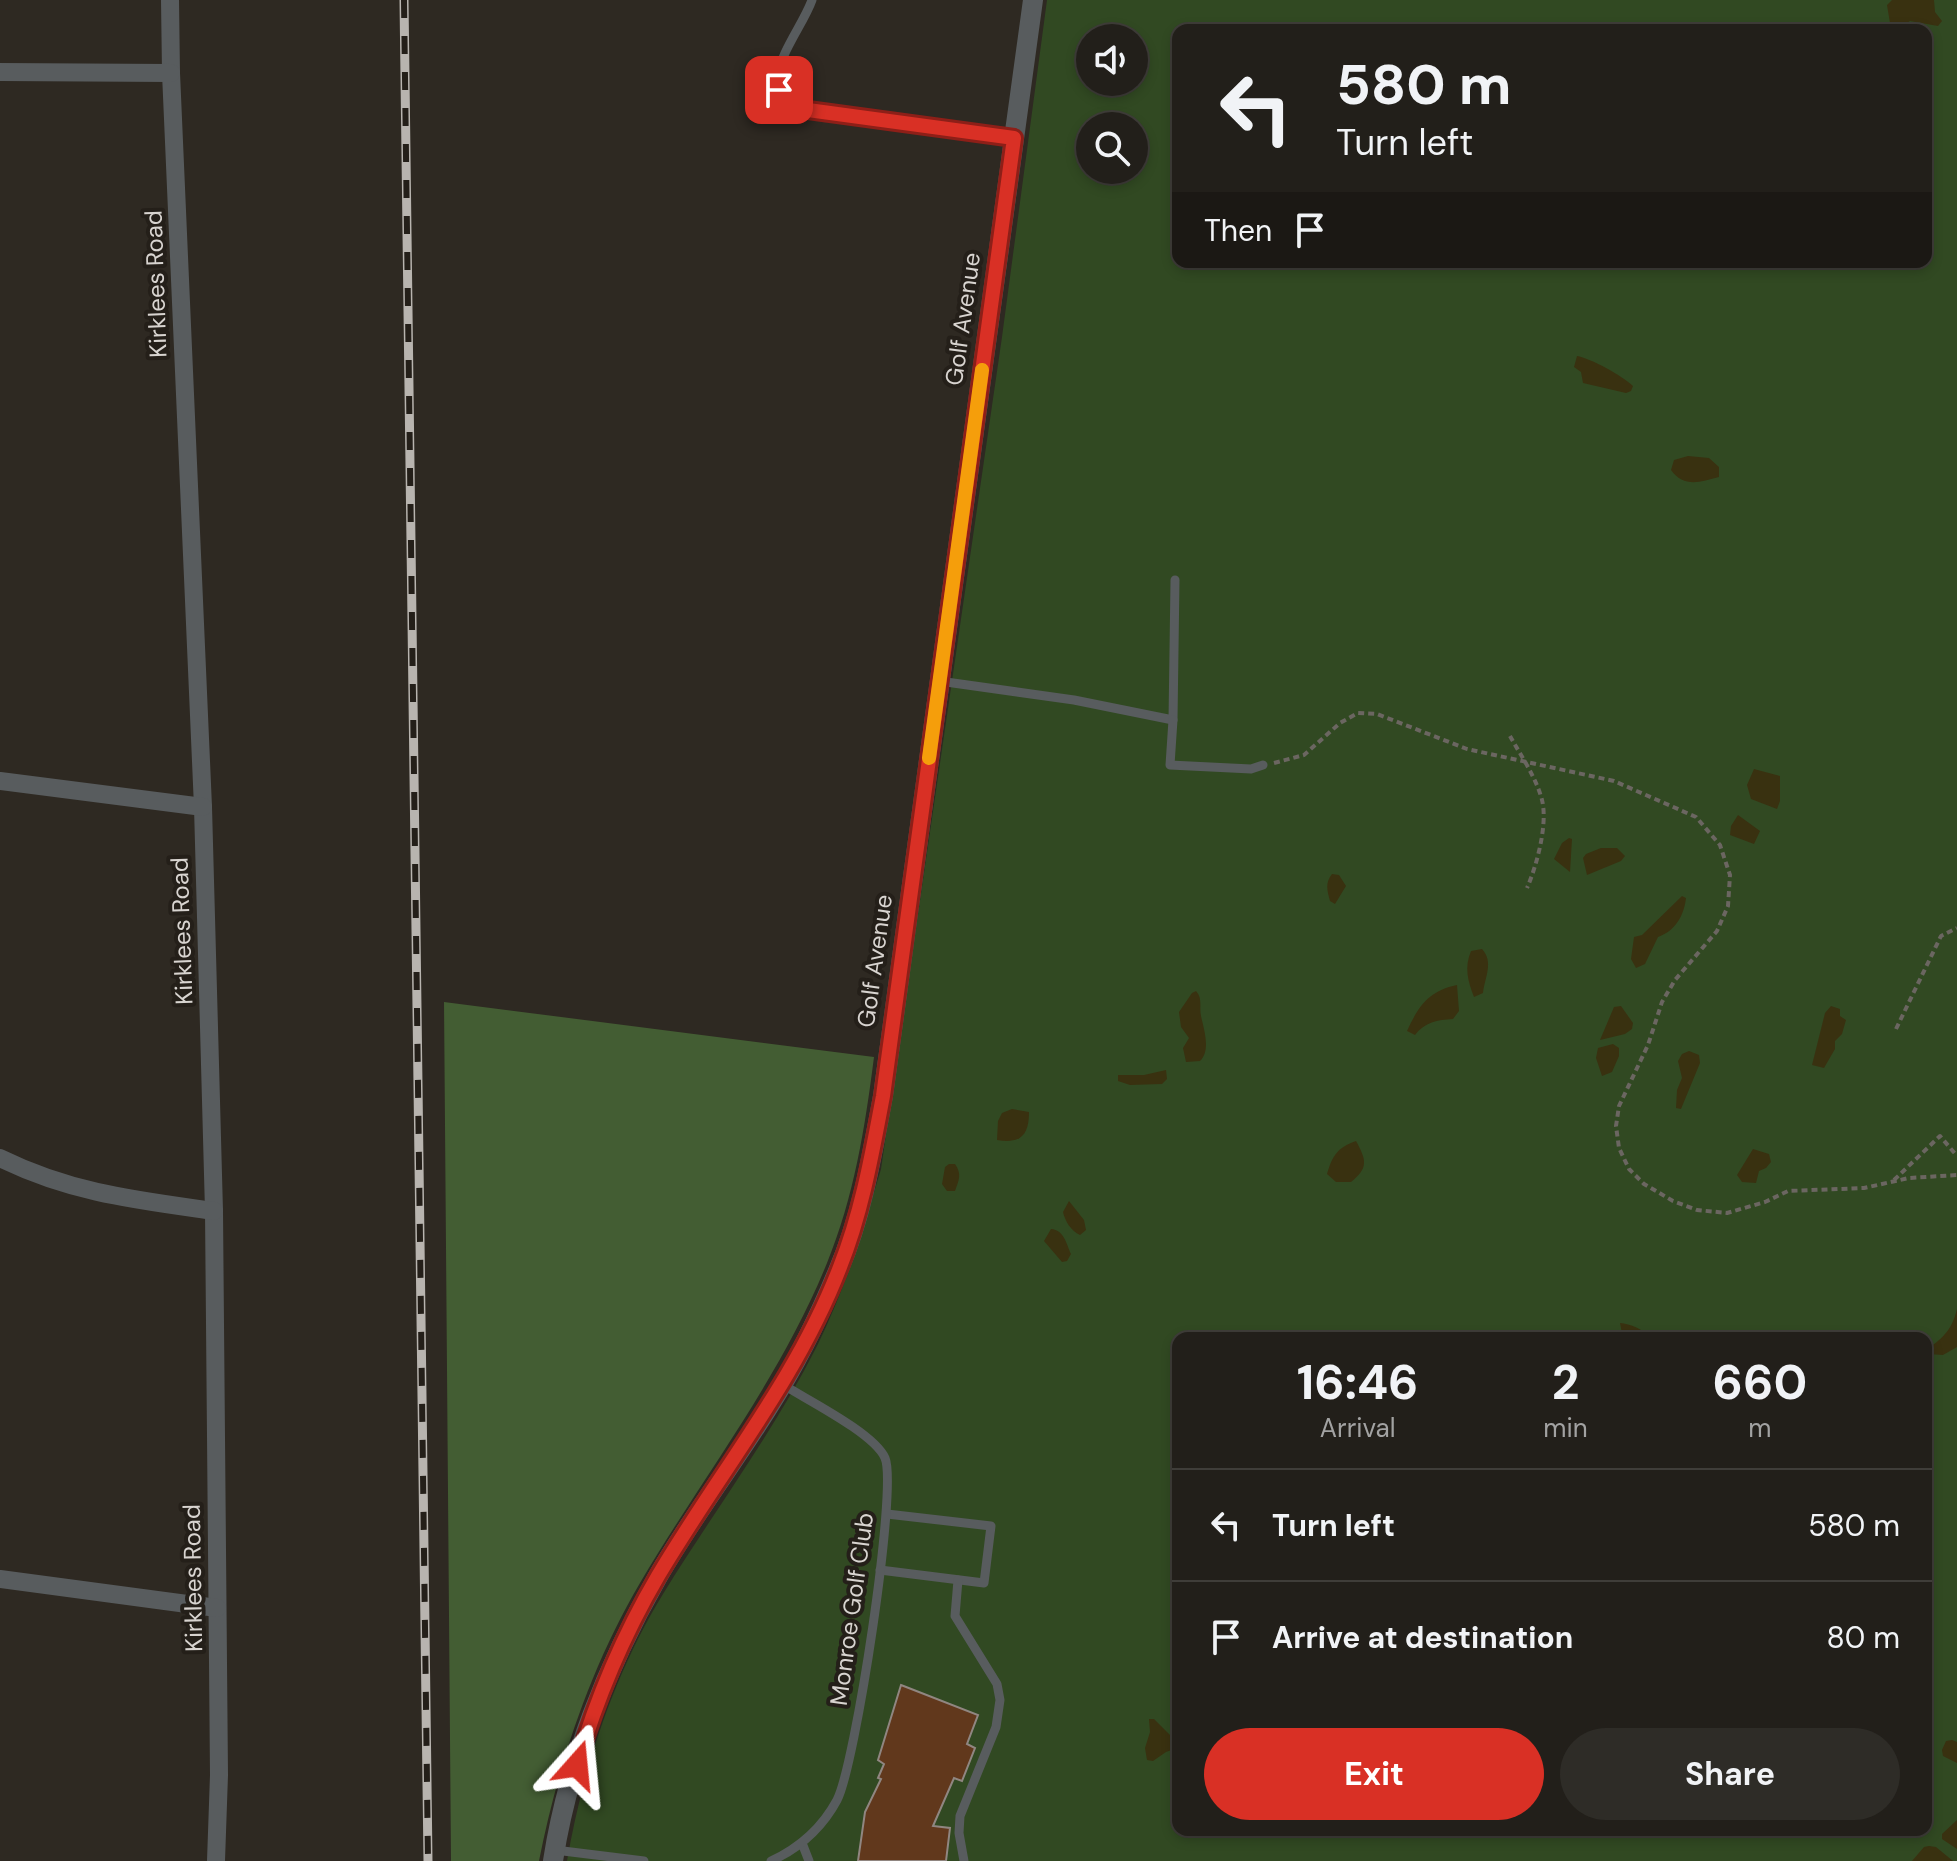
<!DOCTYPE html>
<html lang="en">
<head>
<meta charset="utf-8">
<style>
	:root { --surface:#221f1a; --page:#2e2c27; --text:#f1f3f6; --muted:#a2a2a2; --line:#3f3d39; --accent:#d93025 }
	body { margin:0; font-family:"DM Sans",sans-serif; background:var(--page); color:var(--text); height:100vh; display:flex; flex-direction:column; font-size:30px; white-space:nowrap }
	* { box-sizing:border-box; margin:0 }
	p { font-size:26px; color:var(--muted) }
	.icon { flex:none; width:44px; height:44px; fill:none; stroke:currentColor; stroke-width:2; stroke-linecap:round; stroke-linejoin:round }
	.map { position:relative; flex:1; overflow:hidden }
	.drawer { position:absolute; left:1172px; top:1332px; width:760px; height:504px; display:flex; flex-direction:column; background:var(--surface); border-radius:16px; box-shadow:0 4px 12px #0003,0 0 0 2px var(--line) }
	.drawer>* { flex:none }
	.hud { position:absolute; left:1172px; top:24px; width:760px; height:244px; border-radius:16px; box-shadow:0 4px 12px #0003,0 0 0 2px var(--line); background:#221f1a; color:var(--text); overflow:hidden }
	.fabs { position:absolute; left:1076px; top:24px; display:grid; gap:16px }
	.fabs a { display:grid; place-items:center; width:72px; height:72px; border-radius:50%; background:var(--surface); box-shadow:0 4px 12px #0003,0 0 0 2px var(--line); font-size:40px }
	.pin { position:absolute; display:grid; place-items:center; width:68px; height:68px; color:#fff; margin:-34px; border-radius:16px; box-shadow:0 4px 12px #0006 }
	.me { position:absolute; width:88px; margin:-44px; rotate:18deg; stroke-linejoin:round; filter:drop-shadow(0 0 6px #0008) }
	.turn { display:flex; align-items:center; gap:28px; height:168px; padding:0 32px; font-size:36px }
	.turn .icon { width:104px; height:104px; stroke-width:2.5 }
	.turn b { display:block; font-size:56px; line-height:68px }
	.then { display:flex; align-items:center; height:76px; padding:0 32px; background:#0003; gap:16px; font-size:30px }
	.eta { display:flex; justify-content:space-evenly; align-items:center; height:136px; text-align:center }
	.eta b { font-size:48px; font-weight:700; line-height:56px }
	.button { display:flex; gap:16px; margin-top:auto; padding:16px 32px }
	.button a { flex:1; height:92px; border-radius:48px; background:var(--accent); color:#fff; font-size:32px; font-weight:700; line-height:92px; text-align:center }
	.button a+a { background:var(--page); color:var(--text) }
	ul { padding:0; list-style:none }
	li { display:flex; align-items:center; gap:24px; height:112px; padding:0 32px; border-top:2px solid var(--line) }
	li div { flex:1 }
	li b { display:block; font-size:30px }
	li em { font-style:normal }
	.map>svg:first-child { display:block }
</style>
</head>
<body>
<div class="map">
<svg width="1957" height="1861" viewBox="0 0 1957 1861">
	<rect width="100%" height="100%" fill="#2e2922"/>
	<path fill="#314922" fill-rule="evenodd" d="M1047 0H1957V1861H567C583 1768 614 1674 663 1594 714 1511 773 1433 817 1346 845 1289 863 1230 881 1169L1002 337ZM1178 30H1926V262H1178ZM1090 38H1134V82H1090ZM1090 126H1134V170H1090ZM1178 1338H1926V1830H1178Z"/>
	<path fill="#435d33" d="M444 1002 874 1057C865 1128 854 1197 827 1263 780 1379 703 1476 640 1583 590 1668 558 1765 539 1861H451Z"/>
	<g fill="#393110">
		<path d="M1892 0H1934L1935 12 1942 21 1938 26 1910 21 1902 26 1890 23 1887 5Z"/>
		<path d="M1577 356C1590 358 1623 376 1633 386L1631 391 1626 393 1583 383 1581 372 1574 367Z"/>
		<path d="M1688 456 1709 458 1719 467V477C1700 482 1684 488 1671 470L1674 460Z"/>
		<path d="M1754 769 1780 776V801L1777 809 1751 799 1747 785Z"/>
		<path d="M1738 815 1760 831 1754 844 1730 835 1731 826Z"/>
		<path d="M1569 838 1572 839 1570 872 1554 859 1562 843Z"/>
		<path d="M1601 848H1617L1625 856 1621 861 1587 875 1583 858 1586 854Z"/>
		<path d="M1332 874 1339 875 1346 886 1335 904 1330 901C1327 890 1325 883 1332 874Z"/>
		<path d="M1682 896 1686 898C1684 916 1675 931 1658 937L1645 964 1636 968 1631 959 1634 937 1642 935Z"/>
		<path d="M1482 949C1494 962 1485 977 1483 993L1474 997C1468 981 1464 968 1471 951Z"/>
		<path d="M1457 985 1459 1011 1453 1019C1437 1020 1425 1022 1415 1035L1407 1031C1419 1005 1429 991 1457 985Z"/>
		<path d="M1196 991C1203 999 1199 1006 1201 1016 1204 1030 1211 1050 1200 1061L1186 1062 1183 1048 1189 1038 1181 1027 1179 1012 1192 993Z"/>
		<path d="M1621 1006 1633 1023 1632 1029 1625 1034 1600 1040 1614 1007Z"/>
		<path d="M1831 1006 1840 1009V1016L1846 1020 1842 1034 1835 1041V1049L1824 1068 1812 1065 1825 1013Z"/>
		<path d="M1613 1044 1619 1048V1056L1612 1072 1602 1076 1596 1058 1598 1048Z"/>
		<path d="M1689 1051 1699 1055 1700 1063 1681 1109 1676 1108 1677 1090 1682 1078 1678 1061 1682 1054Z"/>
		<path d="M1166 1070 1167 1079 1162 1084 1130 1085 1118 1081V1075H1144Z"/>
		<path d="M1012 1109 1029 1112C1029 1135 1021 1144 997 1140L998 1121 1002 1113Z"/>
		<path d="M1356 1141C1367 1161 1368 1168 1351 1182H1336L1327 1174C1332 1156 1338 1147 1356 1141Z"/>
		<path d="M1753 1149 1769 1154 1771 1162 1766 1168 1759 1171 1756 1183 1742 1182 1737 1175Z"/>
		<path d="M949 1164H955C962 1174 959 1180 955 1191H947L942 1184 945 1167Z"/>
		<path d="M1069 1201 1084 1220 1086 1230 1080 1235C1071 1231 1065 1221 1063 1212Z"/>
		<path d="M1051 1229C1064 1230 1066 1243 1071 1254L1067 1261 1062 1262 1044 1241Z"/>
		<path d="M1957 1309V1347L1943 1355 1928 1354 1929 1348C1945 1336 1952 1329 1957 1309Z"/>
		<path d="M1620 1323C1630 1324 1644 1329 1649 1338H1623Z"/>
		<path d="M1149 1719H1154L1178 1743 1177 1748 1166 1752 1153 1761 1147 1760 1145 1748 1150 1732Z"/>
		<path d="M1952 1740 1957 1742V1763L1943 1756 1942 1750 1946 1741Z"/>
		<path d="M1957 1820V1849L1942 1839V1834Z"/>
		<path d="M1929 1846 1936 1847 1953 1861H1912L1924 1847Z"/>
	</g>
	<path fill="#61381c" stroke="#908681" stroke-width="2" d="M901 1685 978 1715 967 1744 975 1748 962 1781 954 1778 933 1826 950 1828 946 1861H858L865 1812 881 1779 878 1778 884 1764 878 1760Z"/>
	<g fill="none" stroke-linecap="round" stroke-linejoin="round">
		<g stroke="#6b6661" stroke-width="4" stroke-dasharray="6 4" stroke-linecap="butt">
			<path d="M1510 736C1521 756 1536 777 1542 800 1548 824 1537 865 1527 888"/>
			<path d="M1274 763 1304 755 1340 723 1358 713 1377 714 1467 749 1614 781 1696 817 1720 845 1730 875 1728 906 1717 931 1675 980 1662 1002 1648 1045 1619 1106 1616 1126 1619 1148 1629 1169 1644 1184 1673 1201 1697 1210 1727 1213 1765 1202 1788 1191 1864 1188 1909 1178 1957 1175"/>
			<path d="M1896 1029 1941 936 1957 928"/>
			<path d="M1894 1180 1940 1136 1957 1156"/>
		</g>
		<g stroke="#585c5e" stroke-width="9">
			<path d="M812 0C799 37 745 91 808 110L1014 138"/>
			<path d="M939 681 1074 700 1173 720 1175 580"/>
			<path d="M1173 720 1170 765 1251 769 1263 765"/>
			<path d="M880 1570 984 1583 991 1526 887 1514"/>
			<path d="M958 1580 955 1616 997 1684 1000 1700 996 1727 960 1816 959 1833 964 1861"/>
			<path d="M802 1843 809 1861"/>
			<path d="M555 1850 644 1861"/>
			<path d="M771 1861C799 1848 822 1828 837 1800 855 1767 898 1488 885 1458 874 1433 807 1400 782 1384"/>
		</g>
		<g stroke="#585c5e" stroke-width="18">
			<path d="M170 0 171 73 203 807 214 1211 219 1775 216 1861"/>
			<path d="M0 72 171 73"/>
			<path d="M0 781 203 807"/>
			<path d="M0 1158C71 1193 136 1200 214 1211"/>
			<path d="M0 1579 217 1608"/>
		</g>
		<path stroke="#585c5e" stroke-width="20" d="M553 1861C568 1763 608 1664 657 1578 691 1518 733 1464 769 1406 796 1364 819 1317 838 1271 862 1216 872 1155 883 1096L1033 0"/>
		<defs>
			<path id="rail" d="M404 0 428 1861"/>
		</defs>
		<use href="#rail" stroke="#b8b4af" stroke-width="9"/>
		<use href="#rail" stroke="#241f19" stroke-width="6" stroke-dasharray="18" stroke-linecap="butt"/>
	</g>
	<g fill="none" stroke-linecap="round" stroke-linejoin="round">
		<defs>
			<path id="route" d="M577 1765C596 1700 624 1634 658 1576 719 1473 797 1379 840 1267 862 1212 872 1154 883 1096L1014 138 808 110C794 106 787 102 779 90"/>
		</defs>
		<use href="#route" stroke="#8d1f18" stroke-width="20"/>
		<use href="#route" stroke="#d93025" stroke-width="14"/>
		<path stroke="#f59e0b" stroke-width="14" d="M929 758 982 370"/>
	</g>
	<g text-anchor="middle" stroke-width="8" stroke-linejoin="round" paint-order="stroke">
		<g font-size="24" fill="#d8d4d0" stroke="#241f19">
			<text transform="translate(156 284) rotate(-92)" y="8">Kirklees Road</text>
			<text transform="translate(963 319) rotate(-82)" y="8">Golf Avenue</text>
			<text transform="translate(182 931) rotate(-92)" y="8">Kirklees Road</text>
			<text transform="translate(875 961) rotate(-82)" y="8">Golf Avenue</text>
			<text transform="translate(193 1578) rotate(-91)" y="8">Kirklees Road</text>
			<text transform="translate(852 1609) rotate(-82)" y="8">Monroe Golf Club</text>
		</g>
	</g>
</svg>
<div class="fabs">
<a><svg class="icon" aria-label="sound" viewBox="0 0 24 24"><path d="M4 9h4l5-4v14l-5-4H4zM17 9q2 3 0 6"/></svg></a>
<a><svg class="icon" aria-label="search" viewBox="0 0 24 24"><circle cx="10" cy="10" r="6"/><path d="M15 15l6 6"/></svg></a>
</div>
<div class="pin" style="left:779px;top:90px;background:#d93025"><svg class="icon" aria-label="arrive" viewBox="0 0 24 24"><path d="M6 21V4h12l-3 4 3 4H6"/></svg></div>
<svg class="me" style="left:577px;top:1765px" viewBox="-20 -20 40 40"><path d="M0-17L14 15 0 8-14 15z" fill="#d93025" stroke="#fff" stroke-width="4"/></svg>
<div class="hud">
<div class="turn"><svg class="icon" aria-label="left" viewBox="0 0 24 24"><path d="M17 20v-9H6M10 6l-5 5 5 5"/></svg><div><b>580 m</b>Turn left</div></div>
<div class="then">Then<svg class="icon" aria-label="arrive" viewBox="0 0 24 24"><path d="M6 21V4h12l-3 4 3 4H6"/></svg></div>
</div>
<section class="drawer">
<div class="eta">
<div><b>16:46</b><p>Arrival</p></div>
<div><b>2</b><p>min</p></div>
<div><b>660</b><p>m</p></div>
</div>
<ul>
<li><svg class="icon" aria-label="left" viewBox="0 0 24 24"><path d="M17 20v-9H6M10 6l-5 5 5 5"/></svg><div><b>Turn left</b></div><em>580 m</em></li>
<li><svg class="icon" aria-label="arrive" viewBox="0 0 24 24"><path d="M6 21V4h12l-3 4 3 4H6"/></svg><div><b>Arrive at destination</b></div><em>80 m</em></li>
</ul>
<div class="button"><a>Exit</a><a>Share</a></div>
</section>
</div>
</body>
</html>
